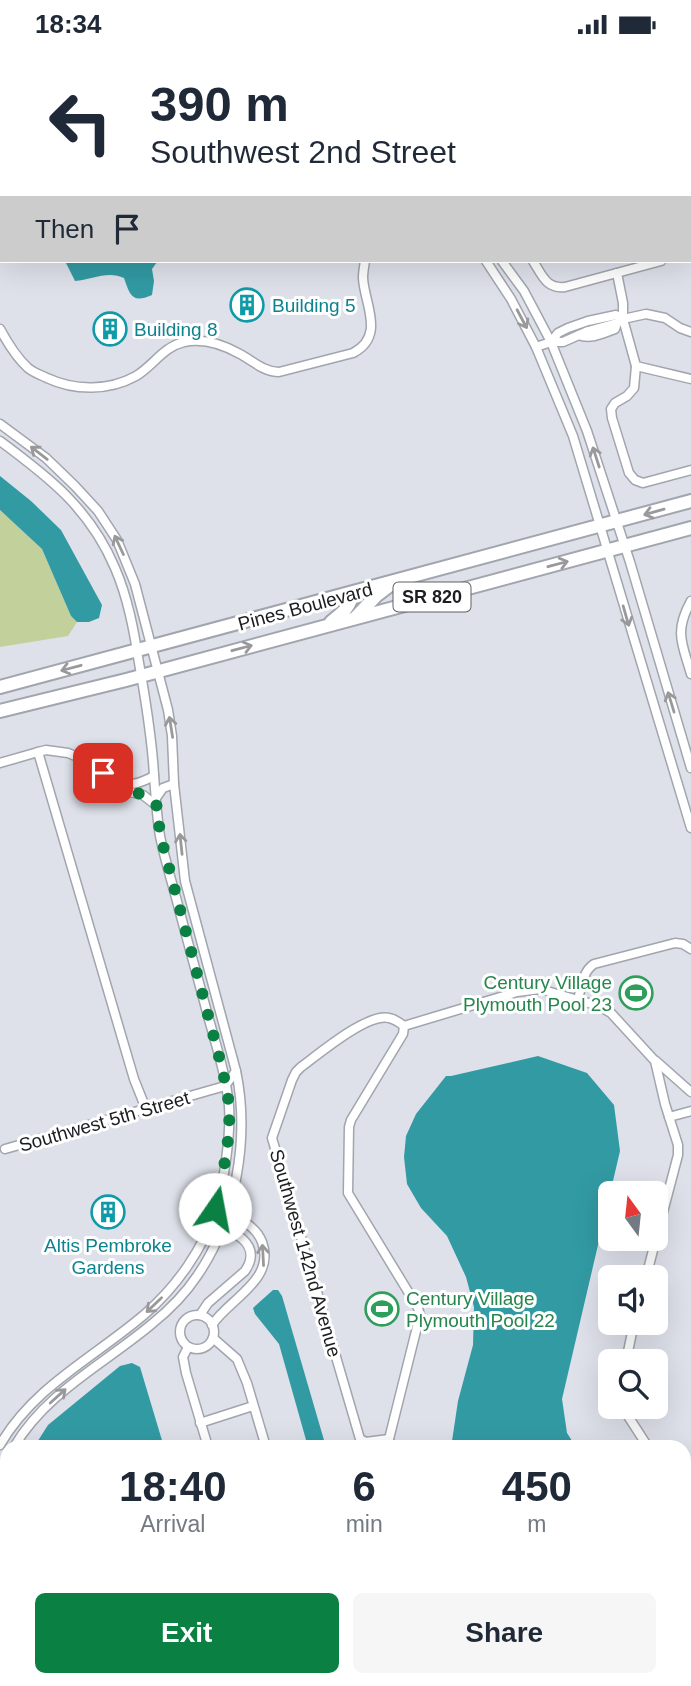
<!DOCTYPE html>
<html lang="en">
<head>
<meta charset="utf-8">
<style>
	:root { --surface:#fff; --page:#f6f6f7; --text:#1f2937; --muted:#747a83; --accent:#0b8043 }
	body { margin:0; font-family:Helvetica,sans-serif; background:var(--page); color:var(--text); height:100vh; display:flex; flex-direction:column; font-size:26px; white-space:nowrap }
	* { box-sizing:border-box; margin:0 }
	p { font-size:23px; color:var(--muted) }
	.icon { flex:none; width:38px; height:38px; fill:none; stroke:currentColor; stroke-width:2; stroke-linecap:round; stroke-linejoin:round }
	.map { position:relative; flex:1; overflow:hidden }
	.sheet { position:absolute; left:0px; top:1391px; width:691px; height:247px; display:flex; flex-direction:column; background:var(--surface); border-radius:21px 21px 0 0; box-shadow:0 7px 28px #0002 }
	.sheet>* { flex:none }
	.banner { position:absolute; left:0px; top:0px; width:691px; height:214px; box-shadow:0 7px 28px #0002; background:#fff; color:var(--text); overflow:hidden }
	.needle { width:46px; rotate:345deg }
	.buttons { position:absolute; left:598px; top:1132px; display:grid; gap:14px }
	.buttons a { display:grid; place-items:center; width:70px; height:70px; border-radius:10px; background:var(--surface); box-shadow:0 7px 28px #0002; font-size:35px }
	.pin { position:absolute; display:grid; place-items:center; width:60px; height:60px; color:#fff; margin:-30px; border-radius:14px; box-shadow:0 4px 10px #0006 }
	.me { position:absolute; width:77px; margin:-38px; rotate:12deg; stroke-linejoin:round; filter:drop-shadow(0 0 5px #0008) }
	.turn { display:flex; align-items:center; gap:24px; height:147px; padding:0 35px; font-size:32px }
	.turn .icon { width:91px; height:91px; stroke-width:2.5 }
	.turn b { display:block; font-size:49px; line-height:60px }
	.then { display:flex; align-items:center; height:66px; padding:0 35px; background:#0003; gap:14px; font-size:26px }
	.eta { display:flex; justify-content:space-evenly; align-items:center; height:119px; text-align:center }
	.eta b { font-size:42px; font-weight:700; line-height:49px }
	.button { display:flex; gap:14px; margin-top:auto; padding:14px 35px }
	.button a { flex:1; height:80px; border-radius:10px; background:var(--accent); color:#fff; font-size:28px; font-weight:700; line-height:80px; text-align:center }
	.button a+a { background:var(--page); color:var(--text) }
	.status { display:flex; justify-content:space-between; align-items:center; height:49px; padding:0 35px; background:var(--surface); direction:ltr }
	.status svg { height:19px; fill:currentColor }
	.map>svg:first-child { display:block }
</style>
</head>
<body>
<div class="status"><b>18:34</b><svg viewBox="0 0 49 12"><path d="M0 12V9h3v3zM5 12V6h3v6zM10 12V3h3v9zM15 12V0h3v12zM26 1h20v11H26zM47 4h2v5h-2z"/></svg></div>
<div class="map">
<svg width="691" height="1637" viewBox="0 0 691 1637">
	<rect width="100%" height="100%" fill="#dee1ea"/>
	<g fill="#c2d19c">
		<path d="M0 461 42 500 71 567 77 573 68 587 0 598Z"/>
		<path d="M39 1631H143L144 1637H41Z"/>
	</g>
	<g fill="#329aa3">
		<path d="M494 0H691V90H690V2H493Z"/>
		<path d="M65 212H160L157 213 152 220 154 232 152 246C132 255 130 246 124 229 108 221 91 231 75 232Z"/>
		<path d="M0 427 31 452 61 481 102 556 99 569 89 573H77L71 567 42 500 0 461Z"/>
		<path d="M538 1007 587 1024 614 1056 620 1102 562 1350 567 1384 576 1398H447L452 1392 458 1352 473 1296 474 1258 466 1228 447 1187 421 1159 407 1135 404 1108 406 1087 416 1065 446 1027H451Z"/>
		<path d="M273 1241H278L282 1247 326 1398H308L279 1295 255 1265 253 1259Z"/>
		<path d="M132 1314 140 1318 164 1398H34L48 1376 120 1317Z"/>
		<path d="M7 1447V1567C0 1553 0 1492 0 1474 2 1465 5 1456 7 1447Z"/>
		<path d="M684 1580 691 1582V1637H557V1634L555 1633V1631H684Z"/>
	</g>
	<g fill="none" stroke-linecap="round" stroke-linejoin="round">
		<defs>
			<g id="minor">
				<path d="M328 0 329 2"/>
				<path d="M345 0 346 2"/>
				<path d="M397 0 398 2"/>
				<path d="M465 0 466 2"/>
				<path d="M690 129 691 130"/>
				<path d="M690 204 691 203"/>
				<path d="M486 212 511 250 536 298 573 387 691 779"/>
				<path d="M502 212 524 242 551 293 587 382 630 513 691 719"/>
				<path d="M533 212C542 226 546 240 565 238L661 212"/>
				<path d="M617 224 623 254V270L636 317 634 339 627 347 615 354 611 360 612 369 629 424 635 431 643 434 691 421"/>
				<path d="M0 280C7 293 17 309 28 319 34 324 41 326 47 329 75 342 109 342 136 327 153 317 163 298 184 293 203 289 224 296 240 305 253 312 264 323 279 323L353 304C386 287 364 254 363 229 363 223 364 218 365 212"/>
				<path d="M579 286C590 291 604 284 615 280L617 274"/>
				<path d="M551 293 558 284 568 279 588 272 616 266 623 270"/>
				<path d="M536 298 551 293H563L588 282 617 274 623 270 646 265 665 269 680 279 691 283"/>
				<path d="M636 317 691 330"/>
				<path d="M0 375 46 409 75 437 98 462 117 491 135 535 168 661 172 687 174 735 185 832 236 1022C250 1088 236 1171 197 1227 185 1245 169 1261 153 1274 106 1314 46 1343 14 1398"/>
				<path d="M0 392C50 429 90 460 115 519 128 549 134 582 139 614 145 647 150 679 153 712 155 737 156 763 160 787 165 812 173 836 179 860 189 896 198 931 208 967 216 996 226 1026 229 1057 231 1086 224 1132 216 1160 203 1200 177 1237 145 1265 95 1308 34 1337 0 1396"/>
				<path d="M691 552C674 583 682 594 691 625"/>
				<path d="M38 703 134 1030 146 1060"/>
				<path d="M0 714 38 703 46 701 68 704 85 711 103 724 111 736 121 741 143 746 157 757"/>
				<path d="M103 724C130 732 125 742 154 727"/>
				<path d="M156 749 163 739 174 735"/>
				<path d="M578 951 599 957 611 964 655 1012 665 1055 678 1096V1106L646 1228"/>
				<path d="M404 977 517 943 540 940 578 951C581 938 583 922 594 915L675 894 683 895 691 900"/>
				<path d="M656 1012 691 1043"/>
				<path d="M669 1068 691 1062"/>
				<path d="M5 1100 225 1037 236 1022"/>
				<circle cx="197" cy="1283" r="17"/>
				<path d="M200 1266 208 1254 245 1222C264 1194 231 1181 210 1173"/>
				<path d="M212 1276C229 1250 276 1231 262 1193 256 1177 240 1170 225 1164"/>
				<path d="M213 1289 237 1310 247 1334 266 1398"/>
				<path d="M188 1298 183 1308 186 1324 208 1398"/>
				<path d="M626 1312 634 1274"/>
				<path d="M626 1358 628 1367 648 1398"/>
				<path d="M200 1374 253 1357"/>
				<path d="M389 1390 366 1393 360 1390 272 1089 292 1031 296 1023 301 1018C319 1005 367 964 389 969 395 970 400 974 404 977"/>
				<path d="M389 1390 420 1266 418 1259 348 1144 349 1078 351 1071 403 985 404 977"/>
				<path d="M0 1425 7 1410"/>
				<path d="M684 1478 691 1496"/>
				<path d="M202 1631 203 1637"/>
				<path d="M462 1631 464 1637"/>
				<path d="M0 1635V1637"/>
				<path d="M308 1637V1631"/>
				<path d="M505 1637V1631"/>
			</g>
			<g id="highway">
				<path d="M355 569 376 547 389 537"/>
				<path d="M331 573C343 563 349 560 353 544"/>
				<path d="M0 638 691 452"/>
				<path d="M0 662 126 631 691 479"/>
			</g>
		</defs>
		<use href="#minor" stroke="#a1a5ad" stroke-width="11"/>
		<use href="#highway" stroke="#a1a5ad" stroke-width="16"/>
		<use href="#minor" stroke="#fff" stroke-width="8"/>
		<use href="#highway" stroke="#fff" stroke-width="12"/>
	</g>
	<defs><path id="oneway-shaft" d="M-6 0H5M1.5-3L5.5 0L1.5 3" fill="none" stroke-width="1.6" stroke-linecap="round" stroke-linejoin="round" transform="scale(1.75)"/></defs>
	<g stroke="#99999b">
		<use href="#oneway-shaft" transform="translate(522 270) rotate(62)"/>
		<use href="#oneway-shaft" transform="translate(39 404) rotate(-142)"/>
		<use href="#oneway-shaft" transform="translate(596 408) rotate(-108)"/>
		<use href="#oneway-shaft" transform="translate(654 463) rotate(164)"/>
		<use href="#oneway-shaft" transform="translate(119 496) rotate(-115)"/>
		<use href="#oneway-shaft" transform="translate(558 515) rotate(-15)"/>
		<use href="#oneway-shaft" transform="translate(626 567) rotate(74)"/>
		<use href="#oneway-shaft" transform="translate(242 599) rotate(-15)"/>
		<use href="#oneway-shaft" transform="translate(71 619) rotate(165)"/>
		<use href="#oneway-shaft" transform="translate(671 653) rotate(-107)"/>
		<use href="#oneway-shaft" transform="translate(171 678) rotate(-99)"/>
		<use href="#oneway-shaft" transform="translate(181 795) rotate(-96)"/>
		<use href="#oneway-shaft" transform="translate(263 1206) rotate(-93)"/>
		<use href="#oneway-shaft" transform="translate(154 1256) rotate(136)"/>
		<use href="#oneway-shaft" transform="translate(58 1347) rotate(-42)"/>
	</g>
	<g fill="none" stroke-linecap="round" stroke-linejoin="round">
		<path stroke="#0b8043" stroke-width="12" stroke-dasharray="0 21.6" d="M103 724C113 744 126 739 143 746 149 748 153 753 157 757L160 785 221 1015C224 1029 228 1043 229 1058 231 1092 222 1127 215 1160"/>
	</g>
	<defs>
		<symbol id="building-ring" viewBox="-11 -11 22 22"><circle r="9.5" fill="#fff" stroke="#0f9aa8" stroke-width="1.5"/><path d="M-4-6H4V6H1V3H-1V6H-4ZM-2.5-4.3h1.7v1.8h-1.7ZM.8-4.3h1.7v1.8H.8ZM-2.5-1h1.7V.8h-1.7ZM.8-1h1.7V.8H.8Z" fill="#0f9aa8"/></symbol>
		<symbol id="stadium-ring" viewBox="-11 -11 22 22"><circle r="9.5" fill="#fff" stroke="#2e9e5b" stroke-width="1.5"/><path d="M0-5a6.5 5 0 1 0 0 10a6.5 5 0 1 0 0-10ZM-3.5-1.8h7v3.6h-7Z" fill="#2e9e5b"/></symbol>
	</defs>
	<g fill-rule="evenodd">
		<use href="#building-ring" x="228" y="237" width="38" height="38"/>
		<use href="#building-ring" x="91" y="261" width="38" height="38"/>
		<use href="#stadium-ring" x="617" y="925" width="38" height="38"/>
		<use href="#building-ring" x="89" y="1144" width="38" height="38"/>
		<use href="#stadium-ring" x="363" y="1241" width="38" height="38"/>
	</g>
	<g text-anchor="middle" stroke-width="6" stroke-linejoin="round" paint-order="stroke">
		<rect fill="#fff" stroke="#606163" stroke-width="2" x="393.5" y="533.5" width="77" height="29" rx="5"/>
		<g font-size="18" font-weight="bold" fill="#1c1d20">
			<text x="432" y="554">SR 820</text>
		</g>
		<g font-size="19" fill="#0d838f" stroke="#fff" text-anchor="start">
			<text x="272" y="263">Building 5</text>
			<text x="134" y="287">Building 8</text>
			<text x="108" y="1203" text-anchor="middle">Altis Pembroke<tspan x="108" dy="22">Gardens</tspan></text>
		</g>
		<g font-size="19" fill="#1c1d20" stroke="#fff">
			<text transform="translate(305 557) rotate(-15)" y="7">Pines Boulevard</text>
			<text transform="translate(104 1072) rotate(-16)" y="7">Southwest 5th Street</text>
			<text transform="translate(306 1204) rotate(74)" y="7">Southwest 142nd Avenue</text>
		</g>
		<g font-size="19" fill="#27864d" stroke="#fff" text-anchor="end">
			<text x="612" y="940">Century Village<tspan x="612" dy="22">Plymouth Pool 23</tspan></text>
			<text x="406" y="1256" text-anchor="start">Century Village<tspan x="406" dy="22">Plymouth Pool 22</tspan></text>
		</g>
	</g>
</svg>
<div class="buttons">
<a><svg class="needle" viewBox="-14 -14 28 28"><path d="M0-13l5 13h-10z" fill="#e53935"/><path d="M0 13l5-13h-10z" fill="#747a83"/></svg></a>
<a><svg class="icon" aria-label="sound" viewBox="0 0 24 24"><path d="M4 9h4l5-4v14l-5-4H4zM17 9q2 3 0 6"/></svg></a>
<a><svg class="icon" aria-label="search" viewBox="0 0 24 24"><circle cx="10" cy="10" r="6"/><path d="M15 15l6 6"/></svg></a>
</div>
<div class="pin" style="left:103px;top:724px;background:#d93025"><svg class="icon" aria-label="arrive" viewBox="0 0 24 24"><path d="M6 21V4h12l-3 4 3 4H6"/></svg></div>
<svg class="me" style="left:215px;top:1160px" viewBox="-20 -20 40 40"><circle r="19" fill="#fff"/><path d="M0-13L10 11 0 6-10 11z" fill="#0b8043"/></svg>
<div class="banner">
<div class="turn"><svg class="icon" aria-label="left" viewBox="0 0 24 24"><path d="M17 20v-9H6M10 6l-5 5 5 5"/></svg><div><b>390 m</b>Southwest 2nd Street</div></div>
<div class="then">Then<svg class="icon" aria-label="arrive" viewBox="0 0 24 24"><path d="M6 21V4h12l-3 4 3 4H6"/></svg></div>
</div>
<section class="sheet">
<div class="eta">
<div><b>18:40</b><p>Arrival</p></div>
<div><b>6</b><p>min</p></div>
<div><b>450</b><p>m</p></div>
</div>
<div class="button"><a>Exit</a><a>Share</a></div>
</section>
</div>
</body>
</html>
